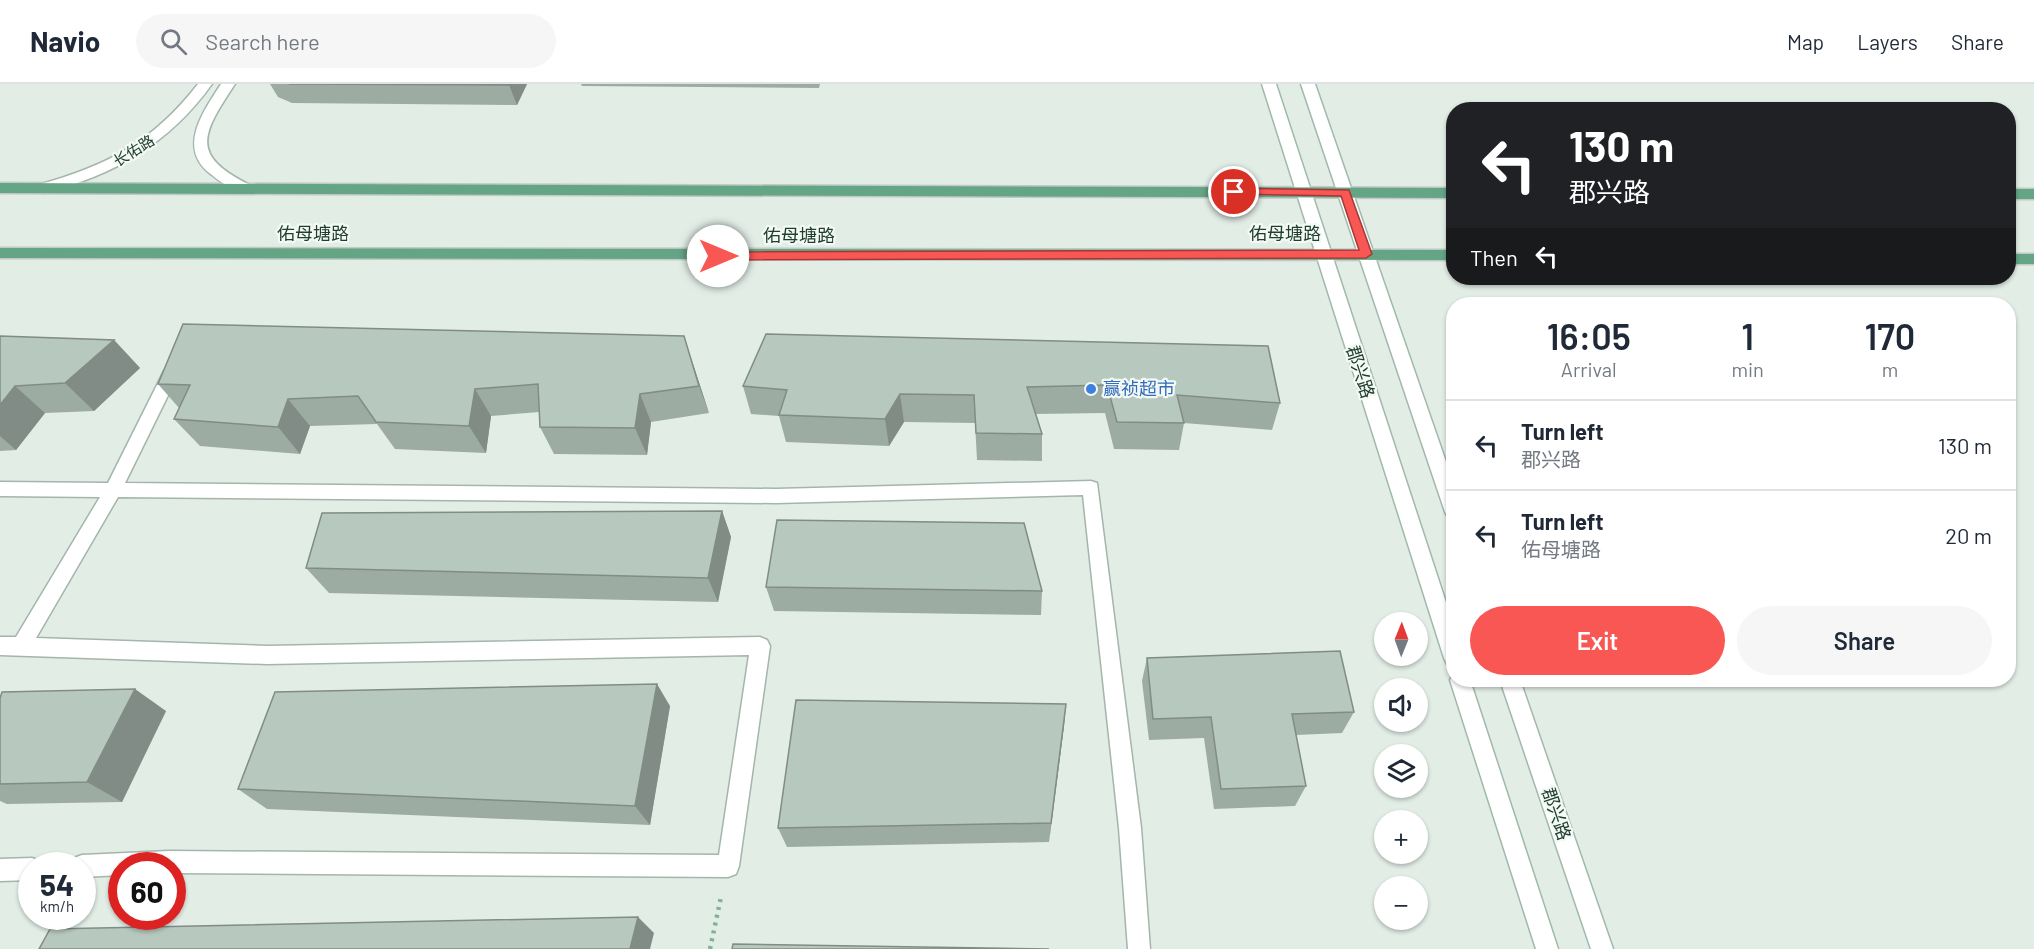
<!DOCTYPE html>
<html lang="en">
<head>
<meta charset="utf-8">
<style>
	:root { --surface:#fff; --page:#f6f6f7; --text:#1f2937; --muted:#747a83; --line:#e0e1e3; --accent:#f95754 }
	body { margin:0; font-family:Barlow,"Noto Sans SC",sans-serif; background:var(--page); color:var(--text); height:100vh; display:flex; flex-direction:column; font-size:22px; white-space:nowrap }
	* { box-sizing:border-box; margin:0 }
	p { font-size:20px; color:var(--muted) }
	.icon { flex:none; width:33px; height:33px; fill:none; stroke:currentColor; stroke-width:2; stroke-linecap:round; stroke-linejoin:round }
	.map { position:relative; flex:1; overflow:hidden }
	.sheet { position:absolute; left:1446px; top:213px; width:570px; height:390px; display:flex; flex-direction:column; background:var(--surface); border-radius:24px; box-shadow:0 2px 4px #0004 }
	.sheet>* { flex:none }
	.top-card { position:absolute; left:1446px; top:18px; width:570px; height:183px; border-radius:24px; box-shadow:0 2px 4px #0004; background:#202124; color:#fff; overflow:hidden }
	.needle { width:39px; rotate:1deg }
	.tools { position:absolute; left:1374px; top:528px; display:grid; gap:12px }
	.tools a { display:grid; place-items:center; width:54px; height:54px; border-radius:50%; background:var(--surface); box-shadow:0 2px 4px #0004; font-size:30px }
	.speed { position:absolute; left:18px; top:768px; display:flex; gap:12px; font-size:30px; font-weight:700; text-align:center }
	.speed>* { display:grid; place-content:center; width:78px; height:78px; border-radius:50%; background:var(--surface); box-shadow:0 2px 4px #0004; line-height:1 }
	.speed small { font-size:15px; font-weight:400 }
	.speed .limit { border:9px solid #d22; background:#fff; color:#111 }
	.pin { position:absolute; display:grid; place-items:center; width:51px; height:51px; color:#fff; margin:-26px; border:3px solid #fff; border-radius:50%; box-shadow:0 2px 6px #0007 }
	.me { position:absolute; width:66px; margin:-33px; rotate:90deg; stroke-linejoin:round; filter:drop-shadow(0 0 4px #0008) }
	.turn { display:flex; align-items:center; gap:21px; height:126px; padding:0 24px; font-size:27px }
	.turn .icon { width:78px; height:78px; stroke-width:2.5 }
	.turn b { display:block; font-size:42px; line-height:51px }
	.then { display:flex; align-items:center; height:57px; padding:0 24px; background:#0003; gap:12px; font-size:22px }
	.eta { display:flex; justify-content:space-evenly; align-items:center; height:102px; text-align:center }
	.eta b { font-size:36px; font-weight:600; line-height:42px }
	.primary-button { display:flex; gap:12px; margin-top:auto; padding:12px 24px }
	.primary-button a { flex:1; height:69px; border-radius:36px; background:var(--accent); color:#fff; font-size:24px; font-weight:600; line-height:69px; text-align:center }
	.primary-button a+a { background:var(--page); color:var(--text) }
	ul { padding:0; list-style:none }
	li { display:flex; align-items:center; gap:18px; height:90px; padding:0 24px; border-top:2px solid var(--line) }
	li div { flex:1 }
	li b { display:block; font-size:22px }
	li em { font-style:normal }
	header { display:flex; align-items:center; gap:36px; box-sizing:border-box; height:84px; padding:0 30px; background:var(--surface); border-bottom:2px solid var(--line) }
	header strong { font-size:28px }
	nav { display:flex; gap:33px; margin-inline-start:auto; font-size:21px }
	.search { width:420px; height:54px; background:var(--page); display:flex; align-items:center; gap:15px; box-sizing:border-box; padding:0 21px; border-radius:33px; color:var(--muted); font-size:22px }
	.map>svg:first-child { display:block }
</style>
</head>
<body>
<header>
<strong>Navio</strong>
<div class="search"><svg class="icon" aria-label="search" viewBox="0 0 24 24"><circle cx="10" cy="10" r="6"/><path d="M15 15l6 6"/></svg>Search here</div>
<nav><a>Map</a><a>Layers</a><a>Share</a></nav>
</header>
<div class="map">
<svg width="2034" height="865" viewBox="0 0 2034 865">
	<rect width="100%" height="100%" fill="#e2ede6"/>
	<g fill="none" stroke-linecap="round" stroke-linejoin="round">
		<defs>
			<g id="minor">
				<path d="M172 281 180 287 125 399 776 405 1091 397 1097 399 1141 744 1150 865H1128L1119 744 1083 411 776 419 118 413 36 554 267 562 760 553 767 556 770 562 739 782 736 790 728 793 172 789V782H122V791L82 793V782H71L74 774 82 771 169 767 719 771 749 571 267 580 0 571V553H16L100 413 0 412V398L108 399 164 287Z"/>
				<path d="M32 774 40 777 42 782H32V796L0 797V775Z"/>
			</g>
			<g id="tertiary">
				<path d="M198 0H212C169 60 113 92 43 109L38 107V101C107 82 153 58 198 0Z"/>
				<path d="M221 0H235C202 50 189 71 250 101L252 104 245 109C233 105 221 99 212 91 176 65 203 28 221 0Z"/>
			</g>
			<g id="secondary">
				<path d="M1262 0H1276L1454 543V583L1447 580 1444 574Z"/>
				<path d="M1301 0H1315L1454 401V435L1448 433 1445 428Z"/>
				<path d="M1454 589V596H1470L1558 865H1536L1450 596Z"/>
				<path d="M1500 596H1520L1613 865H1591Z"/>
			</g>
			<g id="primary">
				<path d="M0 99 1454 104V114L0 109Z"/>
				<rect x="2008" y="105" width="26" height="10"/>
				<path d="M0 164 1454 166V176L0 174Z"/>
				<rect x="2008" y="170" width="26" height="10"/>
			</g>
		</defs>
		<use href="#minor" stroke="#a4b5ac" stroke-width="3"/>
		<use href="#tertiary" stroke="#a4b5ac" stroke-width="3"/>
		<use href="#secondary" stroke="#a0b9ab" stroke-width="3"/>
		<use href="#primary" stroke="#c1c9c5" stroke-width="3"/>
		<path stroke="#81b297" stroke-width="4.5" stroke-dasharray="3 5" stroke-linecap="butt" d="M710 865 721 813"/>
		<use href="#minor" fill="#fff" fill-rule="evenodd"/>
		<use href="#tertiary" fill="#fff" fill-rule="evenodd"/>
		<use href="#secondary" fill="#fff" fill-rule="evenodd"/>
		<use href="#primary" fill="#64a585" fill-rule="evenodd"/>
	</g>
	<g fill="#9daca3">
		<path d="M270 0H527L517 21 292 19 278 13Z"/>
		<path d="M581 0H820L819 4 582 2Z"/>
		<path d="M766 250 1280 319 1272 346 1184 339 1179 366 1114 365 1105 329 1036 330 1042 350V377L977 376 975 339 904 338 889 362 786 358 779 332 751 330 743 302Z"/>
		<path d="M0 252 114 256 140 284 94 327 45 329 16 366 0 367Z"/>
		<path d="M693 280 709 329 651 338 647 371 554 370 540 343 539 328 491 332 486 369 395 365 377 340 310 342 300 370 200 362 174 335 179 324 158 300Z"/>
		<path d="M722 427 731 453 718 518 329 509 306 484Z"/>
		<path d="M766 503 1042 507 1041 531 774 527Z"/>
		<path d="M1147 574 1354 628 1342 649 1296 651 1306 702 1295 722 1214 725 1204 654 1149 656 1142 597Z"/>
		<path d="M0 614 166 627 122 718 7 720 0 717Z"/>
		<path d="M1066 620 1064 642 1049 758 787 763 778 744Z"/>
		<path d="M670 622 650 741 267 725 238 705Z"/>
	</g>
	<g fill="#808c85">
		<path d="M510 0H527L517 21 509 1Z"/>
		<path d="M684 252 693 280 709 329 699 302Z"/>
		<path d="M114 256 140 284 94 327 65 299Z"/>
		<path d="M15 302 45 329 16 366 0 352V321Z"/>
		<path d="M475 305 491 332 486 369 469 342Z"/>
		<path d="M640 310 651 338 647 371 635 344Z"/>
		<path d="M900 310 904 338 889 362 885 335Z"/>
		<path d="M288 315 310 342 300 370 278 343Z"/>
		<path d="M722 427 731 453 718 518 708 494Z"/>
		<path d="M657 600 670 622 650 741 635 722Z"/>
		<path d="M135 605 166 627 122 718 87 698Z"/>
		<path d="M1066 620 1064 642 1049 758 1051 739Z"/>
		<path d="M638 833 654 849 650 865H630Z"/>
	</g>
	<g fill="#b7c8be" stroke="#808c85" stroke-width="1.5">
		<path d="M289 0H510L509 1Z"/>
		<path d="M183 240 684 252 699 302 640 310 635 344 540 343 538 300 475 305 469 342 376 338 358 312 288 315 278 343 174 335 190 301 158 300Z"/>
		<path d="M766 250 1268 262 1280 319 1177 311 1184 339 1117 338 1107 301 1027 303 1042 350 976 349 974 311 900 310 885 335 779 331 787 306 743 302Z"/>
		<path d="M0 252 114 256 65 299 15 302 0 321Z"/>
		<path d="M722 427 708 494 306 484 322 429Z"/>
		<path d="M777 436 1024 439 1042 507 766 503Z"/>
		<path d="M1340 567 1354 628 1292 630 1306 702 1221 705 1211 633 1153 635 1147 574Z"/>
		<path d="M657 600 635 722 238 705 275 608Z"/>
		<path d="M135 605 87 698 0 700V614L2 608Z"/>
		<path d="M796 616 1066 620 1051 739 778 744Z"/>
		<path d="M638 833 630 865H39L50 845Z"/>
		<path d="M733 860 1049 865H732Z"/>
	</g>
	<path fill="#f95754" stroke="#a23937" stroke-width="1.5" d="M1234 104 1349 106 1372 170 1366 174 718 176 712 172 718 168 1359 166 1341 112 1231 110V105Z"/>
	<circle fill="#3f7fe0" stroke="#f3f9f5" stroke-width="2" cx="1091" cy="305" r="6"/>
	<g text-anchor="middle" stroke-width="4.5" stroke-linejoin="round" paint-order="stroke">
		<g font-size="15" fill="#213f30" stroke="#f3f9f5">
			<text transform="translate(134 67) rotate(-32)" y="5">长佑路</text>
		</g>
		<g font-size="18" fill="#213f30" stroke="#f3f9f5">
			<text x="313" y="156">佑母塘路</text>
			<text x="1285" y="156">佑母塘路</text>
			<text x="799" y="158">佑母塘路</text>
			<text transform="translate(1360 288) rotate(72)" y="6">郡兴路</text>
			<text transform="translate(1556 730) rotate(71)" y="6">郡兴路</text>
		</g>
		<g font-size="18" fill="#366cbe" stroke="#f3f9f5" text-anchor="start">
			<text x="1103" y="311">赢祯超市</text>
		</g>
	</g>
</svg>
<div class="tools">
<a><svg class="needle" viewBox="-14 -14 28 28"><path d="M0-13l5 13h-10z" fill="#e53935"/><path d="M0 13l5-13h-10z" fill="#747a83"/></svg></a>
<a><svg class="icon" aria-label="sound" viewBox="0 0 24 24"><path d="M4 9h4l5-4v14l-5-4H4zM17 9q2 3 0 6"/></svg></a>
<a><svg class="icon" aria-label="layers" viewBox="0 0 24 24"><path d="M12 4l9 5-9 5-9-5zM3 14l9 5 9-5"/></svg></a>
<a>+</a>
<a>−</a>
</div>
<div class="speed"><div>54<small>km/h</small></div><div class="limit">60</div></div>
<div class="pin" style="left:1234px;top:108px;background:#d93025"><svg class="icon" aria-label="arrive" viewBox="0 0 24 24"><path d="M6 21V4h12l-3 4 3 4H6"/></svg></div>
<svg class="me" style="left:718px;top:172px" viewBox="-20 -20 40 40"><circle r="19" fill="#fff"/><path d="M0-13L10 11 0 6-10 11z" fill="#f95754"/></svg>
<div class="top-card">
<div class="turn"><svg class="icon" aria-label="left" viewBox="0 0 24 24"><path d="M17 20v-9H6M10 6l-5 5 5 5"/></svg><div><b>130 m</b>郡兴路</div></div>
<div class="then">Then<svg class="icon" aria-label="left" viewBox="0 0 24 24"><path d="M17 20v-9H6M10 6l-5 5 5 5"/></svg></div>
</div>
<section class="sheet">
<div class="eta">
<div><b>16:05</b><p>Arrival</p></div>
<div><b>1</b><p>min</p></div>
<div><b>170</b><p>m</p></div>
</div>
<ul>
<li><svg class="icon" aria-label="left" viewBox="0 0 24 24"><path d="M17 20v-9H6M10 6l-5 5 5 5"/></svg><div><b>Turn left</b><p>郡兴路</p></div><em>130 m</em></li>
<li><svg class="icon" aria-label="left" viewBox="0 0 24 24"><path d="M17 20v-9H6M10 6l-5 5 5 5"/></svg><div><b>Turn left</b><p>佑母塘路</p></div><em>20 m</em></li>
</ul>
<div class="primary-button"><a>Exit</a><a>Share</a></div>
</section>
</div>
</body>
</html>
